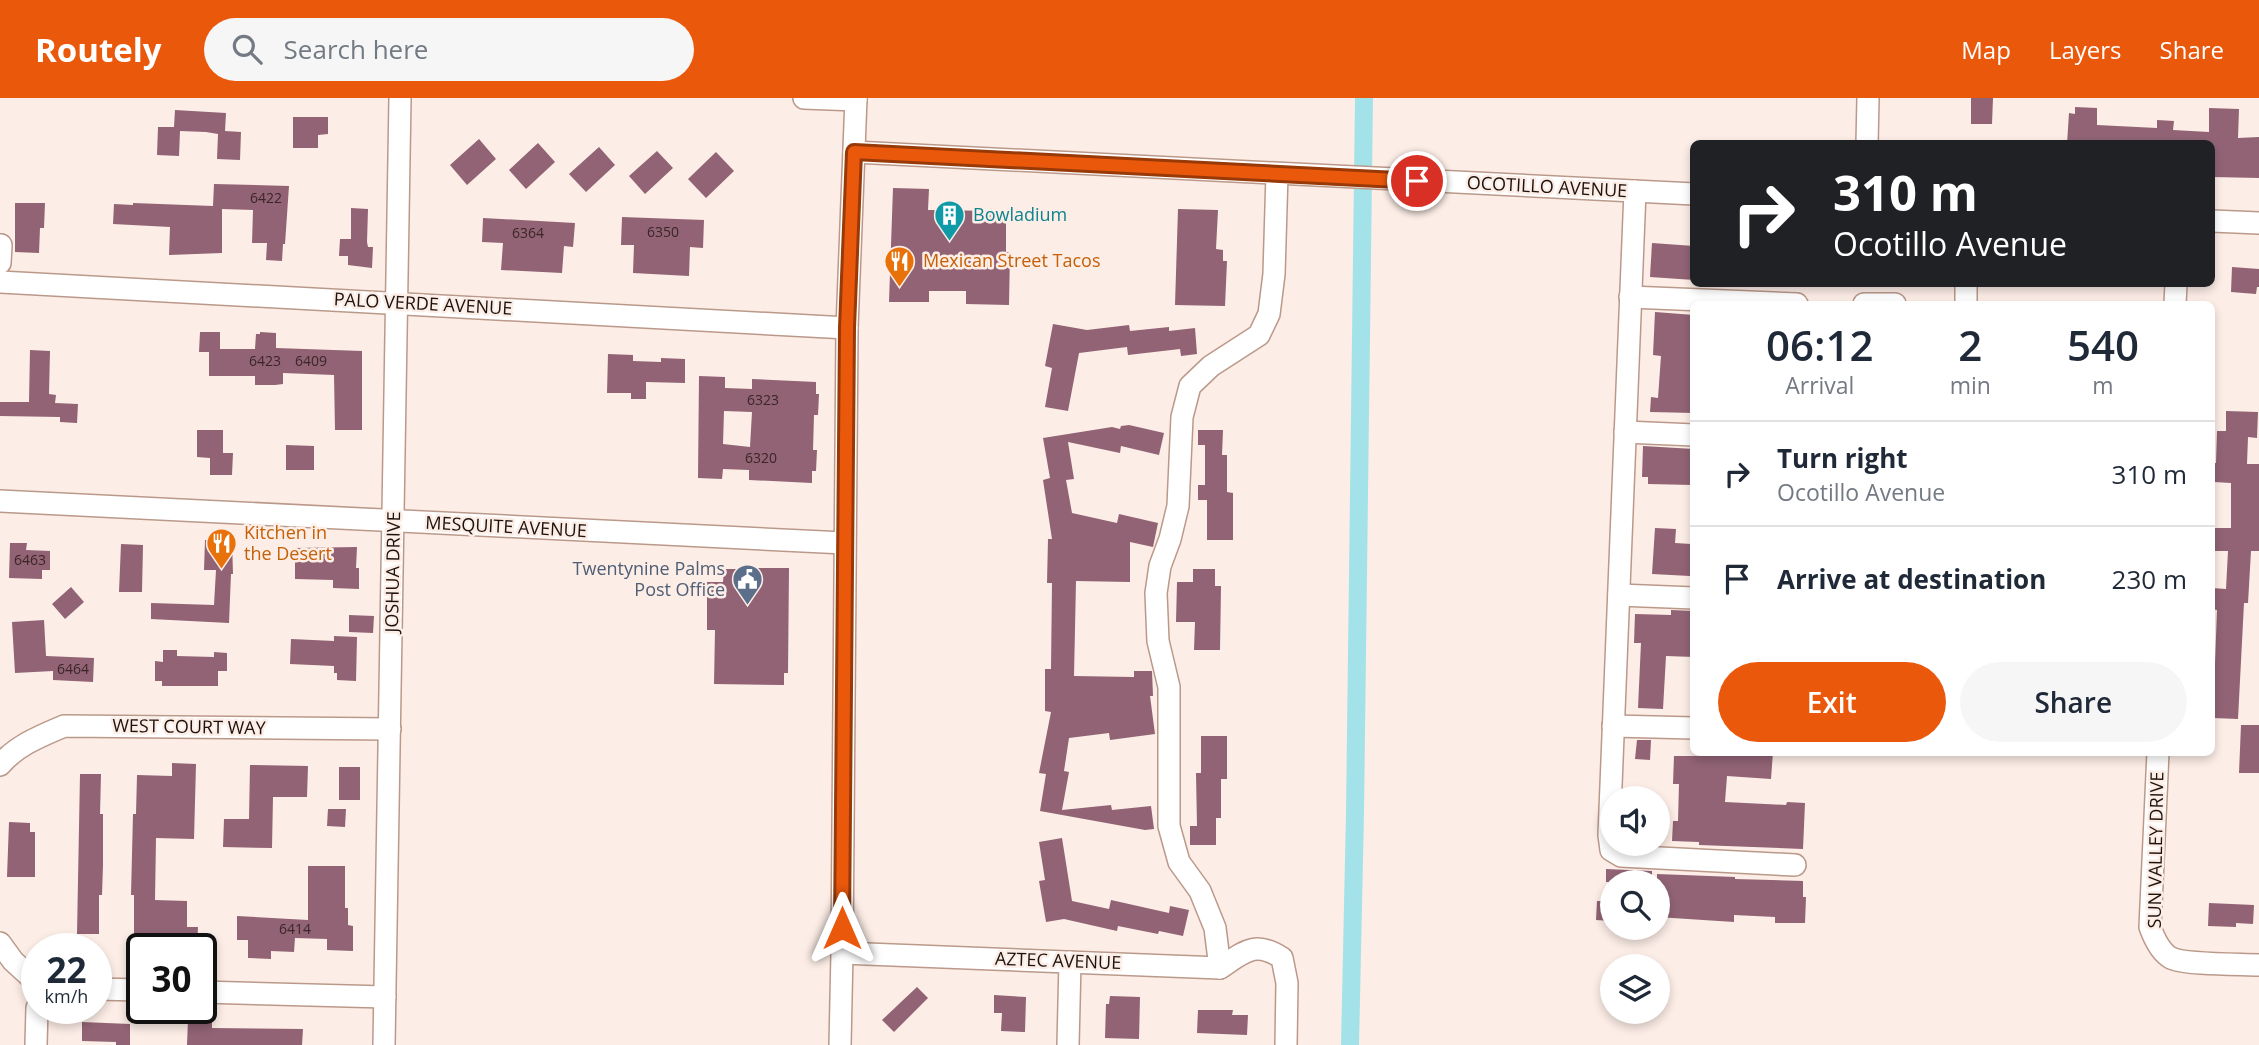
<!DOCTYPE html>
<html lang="en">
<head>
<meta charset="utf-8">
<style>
	:root { --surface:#fff; --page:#f6f6f7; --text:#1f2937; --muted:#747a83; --line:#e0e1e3; --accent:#ea580c }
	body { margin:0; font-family:"Open Sans",sans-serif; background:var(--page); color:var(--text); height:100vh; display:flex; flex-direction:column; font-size:26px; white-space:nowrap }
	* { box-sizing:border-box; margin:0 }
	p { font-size:23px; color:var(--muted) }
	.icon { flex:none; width:38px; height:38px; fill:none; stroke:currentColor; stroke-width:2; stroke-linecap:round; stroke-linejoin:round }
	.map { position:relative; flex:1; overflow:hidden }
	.side { position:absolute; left:1690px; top:203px; width:525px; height:455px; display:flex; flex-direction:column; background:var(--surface); border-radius:10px; box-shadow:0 4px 10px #0003 }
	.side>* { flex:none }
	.top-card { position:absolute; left:1690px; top:42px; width:525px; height:147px; border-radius:10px; box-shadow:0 4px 10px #0003; background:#202124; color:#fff; overflow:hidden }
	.buttons { position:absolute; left:1600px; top:688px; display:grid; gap:14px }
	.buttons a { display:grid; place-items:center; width:70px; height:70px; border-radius:50%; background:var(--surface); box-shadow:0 4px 10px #0003; font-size:35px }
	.speed { position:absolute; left:21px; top:835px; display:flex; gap:14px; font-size:35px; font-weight:700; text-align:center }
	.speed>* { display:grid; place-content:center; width:91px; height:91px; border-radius:50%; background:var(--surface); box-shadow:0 4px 10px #0003; line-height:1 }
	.speed small { font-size:18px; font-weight:400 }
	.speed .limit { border:4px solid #111; border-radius:10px; background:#fff; color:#111 }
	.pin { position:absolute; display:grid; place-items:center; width:60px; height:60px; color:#fff; margin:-30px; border:4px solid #fff; border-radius:50%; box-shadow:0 2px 7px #0007 }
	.me { position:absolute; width:77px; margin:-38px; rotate:0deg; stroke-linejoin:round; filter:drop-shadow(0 0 5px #0008) }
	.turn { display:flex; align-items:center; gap:24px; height:147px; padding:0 28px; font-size:32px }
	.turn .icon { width:91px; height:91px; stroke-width:2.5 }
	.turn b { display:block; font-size:49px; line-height:60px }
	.eta { display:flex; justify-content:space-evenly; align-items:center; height:119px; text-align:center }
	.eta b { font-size:42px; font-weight:600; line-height:49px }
	.cta { display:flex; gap:14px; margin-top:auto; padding:14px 28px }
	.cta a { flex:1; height:80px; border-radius:42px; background:var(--accent); color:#fff; font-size:28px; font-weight:600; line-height:80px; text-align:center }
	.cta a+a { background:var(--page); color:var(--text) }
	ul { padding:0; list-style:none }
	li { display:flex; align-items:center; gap:21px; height:105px; padding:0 28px; border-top:2px solid var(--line) }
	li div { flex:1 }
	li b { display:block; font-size:26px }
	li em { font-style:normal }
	header { display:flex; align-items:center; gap:42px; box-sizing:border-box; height:98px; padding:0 35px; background:var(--accent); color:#fff }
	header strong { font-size:33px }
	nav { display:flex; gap:38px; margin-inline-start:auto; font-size:24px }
	.search { width:490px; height:63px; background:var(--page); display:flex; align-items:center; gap:18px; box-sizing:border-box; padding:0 24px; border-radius:38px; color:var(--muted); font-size:26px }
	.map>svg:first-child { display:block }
</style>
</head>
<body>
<header>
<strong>Routely</strong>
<div class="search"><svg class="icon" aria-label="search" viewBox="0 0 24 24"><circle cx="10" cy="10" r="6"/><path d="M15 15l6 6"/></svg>Search here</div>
<nav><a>Map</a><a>Layers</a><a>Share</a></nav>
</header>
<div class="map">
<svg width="2259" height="947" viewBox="0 0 2259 947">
	<rect width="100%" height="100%" fill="#fcede6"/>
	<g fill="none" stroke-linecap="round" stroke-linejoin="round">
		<path stroke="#a4e2e9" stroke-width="18" d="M1350 947 1355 715 1364 0"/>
	</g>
	<g fill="#916375" fill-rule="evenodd">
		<path d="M1971 0H1993L1992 26H1971Z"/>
		<path d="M2075 9 2097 10V27L2157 30V22L2174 23 2173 32 2209 34V10L2239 11 2238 40 2259 39V80L2212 79V46H2067L2069 15 2075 16Z"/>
		<path d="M175 12 226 15 225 33 241 34 240 62 217 61 218 36 206 34 180 33 179 58 157 57 158 29H174Z"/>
		<path d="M293 19H328V36L318 37V50H293Z"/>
		<path d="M479 41 496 61 467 87 450 67Z"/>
		<path d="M538 45 555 64 526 91 509 72Z"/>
		<path d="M599 49 615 67 586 94 569 76Z"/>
		<path d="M657 53 673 70 645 96 629 78Z"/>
		<path d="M716 54 734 73 706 100 688 81Z"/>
		<path d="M214 86 289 88 285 146H283L282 163 266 162 267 145H252L253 112 222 111V155L169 157 170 129 113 126 114 106 133 107V105L213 108Z"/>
		<path d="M893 90 929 91 928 112 999 113V116H1006V154H1010L1009 207 966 206V193H929V204H889Z"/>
		<path d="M15 105H45L44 130H40L39 155 15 154Z"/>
		<path d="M351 110 368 111 367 144 368 149H373L372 170 348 167V158H339L340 141H351Z"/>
		<path d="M1178 111 1218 112 1216 151 1223 152V163H1227L1225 208 1175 207Z"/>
		<path d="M622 119 704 122 703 150 690 149 689 178 633 175 634 147H621Z"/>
		<path d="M483 120 575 125 573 149 564 148 562 175 501 172 503 145 482 144Z"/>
		<path d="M1652 145 1694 148V182L1650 179Z"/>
		<path d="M2232 169 2259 171V189H2257L2256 196 2231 194Z"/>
		<path d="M1655 214 1694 217V315L1650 314 1651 299 1658 300 1661 258 1653 257Z"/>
		<path d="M1053 226 1087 232 1129 227 1130 233 1169 229V233L1195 230 1197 256 1181 258 1180 251 1128 257 1127 249 1079 255 1068 313 1045 309 1052 270 1045 268Z"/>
		<path d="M200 234H220V251H255L256 236H260V234L276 235V250L362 253V332H335L334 277 283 275V286L275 287H255V278H209V254H199Z"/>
		<path d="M30 252 50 253 49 296 56 297 55 305 78 306 77 325 60 324V319L0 318V304H29Z"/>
		<path d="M608 256 633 257V263L661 264V260L685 261V285L646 284V301H631V295H607Z"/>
		<path d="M699 278 725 279V290L752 291V281L816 284V296H819L818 317H814L813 352H817L816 373H812V385L749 382V372L723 371 722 381 698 380ZM724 313 752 314 750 349 723 346Z"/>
		<path d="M2226 313 2258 314 2257 340 2248 339 2247 366H2259V453H2251L2248 505H2244L2238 621 2213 620 2217 512 2212 511V490L2226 491 2228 453H2212V430H2231V385L2214 384V365H2216L2217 333H2226Z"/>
		<path d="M1129 327 1164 335 1159 357 1121 348 1120 355 1068 344 1074 381 1066 382 1072 415 1117 425 1119 416 1158 425 1153 449 1130 444V484L1076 483 1074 578 1134 579V573H1152L1153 598H1150L1155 636 1110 642 1109 635 1069 640 1064 673 1069 674 1062 712 1111 707 1112 712 1151 708 1154 731 1145 732 1040 713 1046 676 1039 675 1051 614 1045 613V571H1051L1052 485H1047L1048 441H1052L1043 382 1050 380 1043 340 1112 329 1120 331 1121 328Z"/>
		<path d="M197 332H223V355H233L232 377H210V360L197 359Z"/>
		<path d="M1198 332H1223L1222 357H1227V394L1233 395V442H1207V402H1198V387H1205V347H1198Z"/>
		<path d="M286 347 314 348V372H286Z"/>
		<path d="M1643 348 1694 351 1693 387 1648 386V379H1642Z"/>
		<path d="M1655 430 1676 431 1675 445 1691 446 1690 478 1652 476Z"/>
		<path d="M205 442 232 443 233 476H231L229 525 151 521V505L214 507 216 472H204Z"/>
		<path d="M10 445H27L26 452 50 453V472H42V481L9 480Z"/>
		<path d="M121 446 143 447 142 494H119Z"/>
		<path d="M357 449 356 470H359V491L333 490V482L295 481V450Z"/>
		<path d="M748 470H789L788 575H784V587L714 586 715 532H707V484H723L724 471H748Z"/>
		<path d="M1193 471H1215V488H1221L1220 552H1194L1195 524H1176L1177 484H1193Z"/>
		<path d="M71 489 84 504 65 521 52 506Z"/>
		<path d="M1671 512 1694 513V559L1666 558 1663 611 1638 610 1641 545H1634L1635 516 1671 517Z"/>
		<path d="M349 517 374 518 373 535 349 534Z"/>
		<path d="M44 522 46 558 94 560 93 584 53 582V573L15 575 12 524Z"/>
		<path d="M334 538 357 539 356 583 337 582V575H334V568L290 566 291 541 334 543Z"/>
		<path d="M163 552H177V558L214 559V554L227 555V573H218V588H162V583H155V563L163 564Z"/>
		<path d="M2241 627H2259V675H2239Z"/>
		<path d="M1201 638H1227V681H1221V720H1216V747H1190V728H1197L1196 675H1201Z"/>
		<path d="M1637 642H1651L1650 662 1635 661Z"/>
		<path d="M1700 654H1773L1771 681 1727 678 1725 704 1786 707 1787 704 1805 705 1803 751 1699 747V744L1672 743 1673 723H1678L1679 686H1673L1674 658H1700Z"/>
		<path d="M172 665 196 666 194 741 156 740 155 802 187 803V829H198L197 850H167V838L134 837V797H131L133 716H136L137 677 172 678Z"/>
		<path d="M250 667 308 668 307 699H273L272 750 223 749 224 721H249Z"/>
		<rect x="339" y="669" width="21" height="33"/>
		<path d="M80 676H101L100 716H103V767L102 797H99V836H77Z"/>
		<path d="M328 711H346L345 729 327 728Z"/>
		<path d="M9 724 30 725V734H35V779H7Z"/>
		<path d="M1062 740 1072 803 1109 811 1111 802 1169 815 1170 808 1189 812 1183 838 1159 833 1158 836 1118 828 1117 833 1064 821 1046 824 1039 783 1045 782 1039 744Z"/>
		<path d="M308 768H345V810H348V827L353 828V853L327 852V841L295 840 294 854 271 853V861L248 860V842H237V818L308 822Z"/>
		<path d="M1606 771 1652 773V784H1606Z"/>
		<path d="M1657 776 1735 779V781L1803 783V799H1806L1805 825H1775V819L1734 817V824L1657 819Z"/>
		<path d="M1597 803H1612V823L1596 822Z"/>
		<path d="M2209 805 2254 807 2253 826 2236 825V829L2208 828Z"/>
		<path d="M917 889 928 900 894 934 882 922Z"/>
		<path d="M994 897 1026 899 1025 934 1001 933 1002 915H994Z"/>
		<path d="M1110 898 1140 899 1139 941 1105 940 1106 906H1109Z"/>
		<path d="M1198 912H1233L1232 917H1248L1247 937 1197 935Z"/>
		<path d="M188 921H212V930L303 931 302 947H187Z"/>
		<path d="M82 924 130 926V947H116V944L82 943Z"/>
	</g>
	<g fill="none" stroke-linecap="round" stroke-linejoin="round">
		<defs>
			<g id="minor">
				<path d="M804 0 856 2"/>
				<path d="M1867 46 1868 0"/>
				<path d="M854 54 1694 96"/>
				<path d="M1635 93 1609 737 1611 752 1621 758 1795 767"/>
				<path d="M2212 123 2259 125"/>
				<path d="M0 165 1 147"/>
				<path d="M0 184 847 230"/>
				<path d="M1630 199 1797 206"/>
				<path d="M1864 206H1895"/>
				<path d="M1966 206V186"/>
				<path d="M2175 206 2176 186"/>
				<path d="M1625 334 1694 337"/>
				<path d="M0 403 844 445"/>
				<path d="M1619 497 1694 500"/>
				<path d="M1613 628 1694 630"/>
				<path d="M2158 654 2150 829C2154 840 2160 854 2171 860 2185 867 2241 866 2259 867"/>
				<path d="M0 667C17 647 41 638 64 628L390 631"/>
				<path d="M0 845 13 863 37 885"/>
				<path d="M842 855 1220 870C1244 854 1255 842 1282 860L1287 885 1286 947"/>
				<path d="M1220 870 1215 830 1200 793 1179 764 1169 728V589L1158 543 1156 495 1160 468 1170 441 1178 408 1182 319 1190 288 1211 268 1259 237 1269 216 1274 176 1277 76"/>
				<path d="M96 891 142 892"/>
				<path d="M201 894 385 899"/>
				<path d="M36 947 37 910"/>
				<path d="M384 947 400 0"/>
				<path d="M840 947 842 855 847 230 856 0"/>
				<path d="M1068 947 1070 864"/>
			</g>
		</defs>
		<use href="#minor" stroke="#bb998a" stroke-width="24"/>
		<use href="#minor" stroke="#fff" stroke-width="21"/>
	</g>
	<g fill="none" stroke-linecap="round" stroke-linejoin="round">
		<defs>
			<path id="route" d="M842 830 847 230 854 54 1417 83"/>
		</defs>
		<use href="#route" stroke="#983908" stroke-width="18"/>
		<use href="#route" stroke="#ea580c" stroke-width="12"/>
	</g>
	<defs>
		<symbol id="building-pin" viewBox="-11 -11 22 30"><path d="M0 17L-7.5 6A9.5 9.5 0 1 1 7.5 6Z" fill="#0f9aa8" stroke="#fcede6"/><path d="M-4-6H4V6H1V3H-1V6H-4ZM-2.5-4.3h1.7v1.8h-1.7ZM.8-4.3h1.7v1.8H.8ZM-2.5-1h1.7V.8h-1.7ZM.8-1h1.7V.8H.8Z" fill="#fff"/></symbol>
		<symbol id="restaurant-pin" viewBox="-11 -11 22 30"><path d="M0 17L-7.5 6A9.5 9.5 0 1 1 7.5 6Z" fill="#e8710a" stroke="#fcede6"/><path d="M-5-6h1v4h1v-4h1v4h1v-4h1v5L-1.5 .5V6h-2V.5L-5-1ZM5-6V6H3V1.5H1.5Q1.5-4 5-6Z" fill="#fff"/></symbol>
		<symbol id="civic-pin" viewBox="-11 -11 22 30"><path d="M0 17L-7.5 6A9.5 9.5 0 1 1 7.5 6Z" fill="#5c6f8a" stroke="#fcede6"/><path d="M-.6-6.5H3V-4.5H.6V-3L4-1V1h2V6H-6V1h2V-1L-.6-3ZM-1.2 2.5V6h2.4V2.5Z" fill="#fff"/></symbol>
	</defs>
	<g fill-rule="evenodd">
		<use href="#building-pin" x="932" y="100" width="35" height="47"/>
		<use href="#restaurant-pin" x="882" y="146" width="35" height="47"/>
		<use href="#restaurant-pin" x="204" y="428" width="35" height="47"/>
		<use href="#civic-pin" x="730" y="464" width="35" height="47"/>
	</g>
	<g text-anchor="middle" stroke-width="5" stroke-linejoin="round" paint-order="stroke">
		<g font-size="14" fill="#3b2627">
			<text x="266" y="105">6422</text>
			<text x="663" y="139">6350</text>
			<text x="528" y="140">6364</text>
			<text x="265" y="268">6423</text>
			<text x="311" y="268">6409</text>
			<text x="763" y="307">6323</text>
			<text x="761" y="365">6320</text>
			<text x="30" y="467">6463</text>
			<text x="73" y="576">6464</text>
			<text x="295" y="836">6414</text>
		</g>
		<g font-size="18" fill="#1e120d" stroke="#fcede6">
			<text transform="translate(1547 89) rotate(3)" y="6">OCOTILLO AVENUE</text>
			<text transform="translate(423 206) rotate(3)" y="6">PALO VERDE AVENUE</text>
			<text transform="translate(506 429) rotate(3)" y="6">MESQUITE AVENUE</text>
			<text transform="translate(393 474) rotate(-89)" y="6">JOSHUA DRIVE</text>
			<text transform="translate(189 629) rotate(1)" y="6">WEST COURT WAY</text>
			<text transform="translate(2156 752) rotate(-89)" y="6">SUN VALLEY DRIVE</text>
			<text transform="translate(1058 863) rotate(2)" y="6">AZTEC AVENUE</text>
		</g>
		<g font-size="18" fill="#0d838f" stroke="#fcede6" text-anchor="start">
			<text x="973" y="123">Bowladium</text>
		</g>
		<g font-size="18" fill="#c56008" stroke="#fcede6" text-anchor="start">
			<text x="923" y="169">Mexican Street Tacos</text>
			<text x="244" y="441">Kitchen in<tspan x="244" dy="21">the Desert</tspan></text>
		</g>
		<g font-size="18" fill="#4e5e75" stroke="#fcede6" text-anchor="end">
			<text x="725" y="477">Twentynine Palms<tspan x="725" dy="21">Post Office</tspan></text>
		</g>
	</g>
</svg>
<div class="buttons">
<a><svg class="icon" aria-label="sound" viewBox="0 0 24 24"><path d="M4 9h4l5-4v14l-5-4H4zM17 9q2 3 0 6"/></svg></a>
<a><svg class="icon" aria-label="search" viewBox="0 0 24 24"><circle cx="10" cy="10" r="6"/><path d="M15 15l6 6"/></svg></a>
<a><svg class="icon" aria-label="layers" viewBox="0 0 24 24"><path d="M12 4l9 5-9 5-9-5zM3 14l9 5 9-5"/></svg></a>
</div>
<div class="speed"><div>22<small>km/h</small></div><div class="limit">30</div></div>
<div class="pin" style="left:1417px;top:83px;background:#d93025"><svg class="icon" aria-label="arrive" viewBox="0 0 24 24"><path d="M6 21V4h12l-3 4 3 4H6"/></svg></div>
<svg class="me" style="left:842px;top:830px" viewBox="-20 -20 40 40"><path d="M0-17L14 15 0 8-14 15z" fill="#ea580c" stroke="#fff" stroke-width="4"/></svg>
<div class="top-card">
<div class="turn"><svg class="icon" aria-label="right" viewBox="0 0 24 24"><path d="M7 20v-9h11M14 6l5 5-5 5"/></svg><div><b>310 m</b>Ocotillo Avenue</div></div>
</div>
<section class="side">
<div class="eta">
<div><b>06:12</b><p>Arrival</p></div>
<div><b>2</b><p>min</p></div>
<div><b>540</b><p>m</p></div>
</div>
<ul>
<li><svg class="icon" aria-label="right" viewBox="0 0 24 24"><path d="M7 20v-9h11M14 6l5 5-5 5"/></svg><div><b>Turn right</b><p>Ocotillo Avenue</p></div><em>310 m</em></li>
<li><svg class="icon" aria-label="arrive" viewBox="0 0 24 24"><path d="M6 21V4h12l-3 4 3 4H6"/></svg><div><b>Arrive at destination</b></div><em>230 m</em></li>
</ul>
<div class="cta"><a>Exit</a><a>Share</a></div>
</section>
</div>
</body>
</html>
